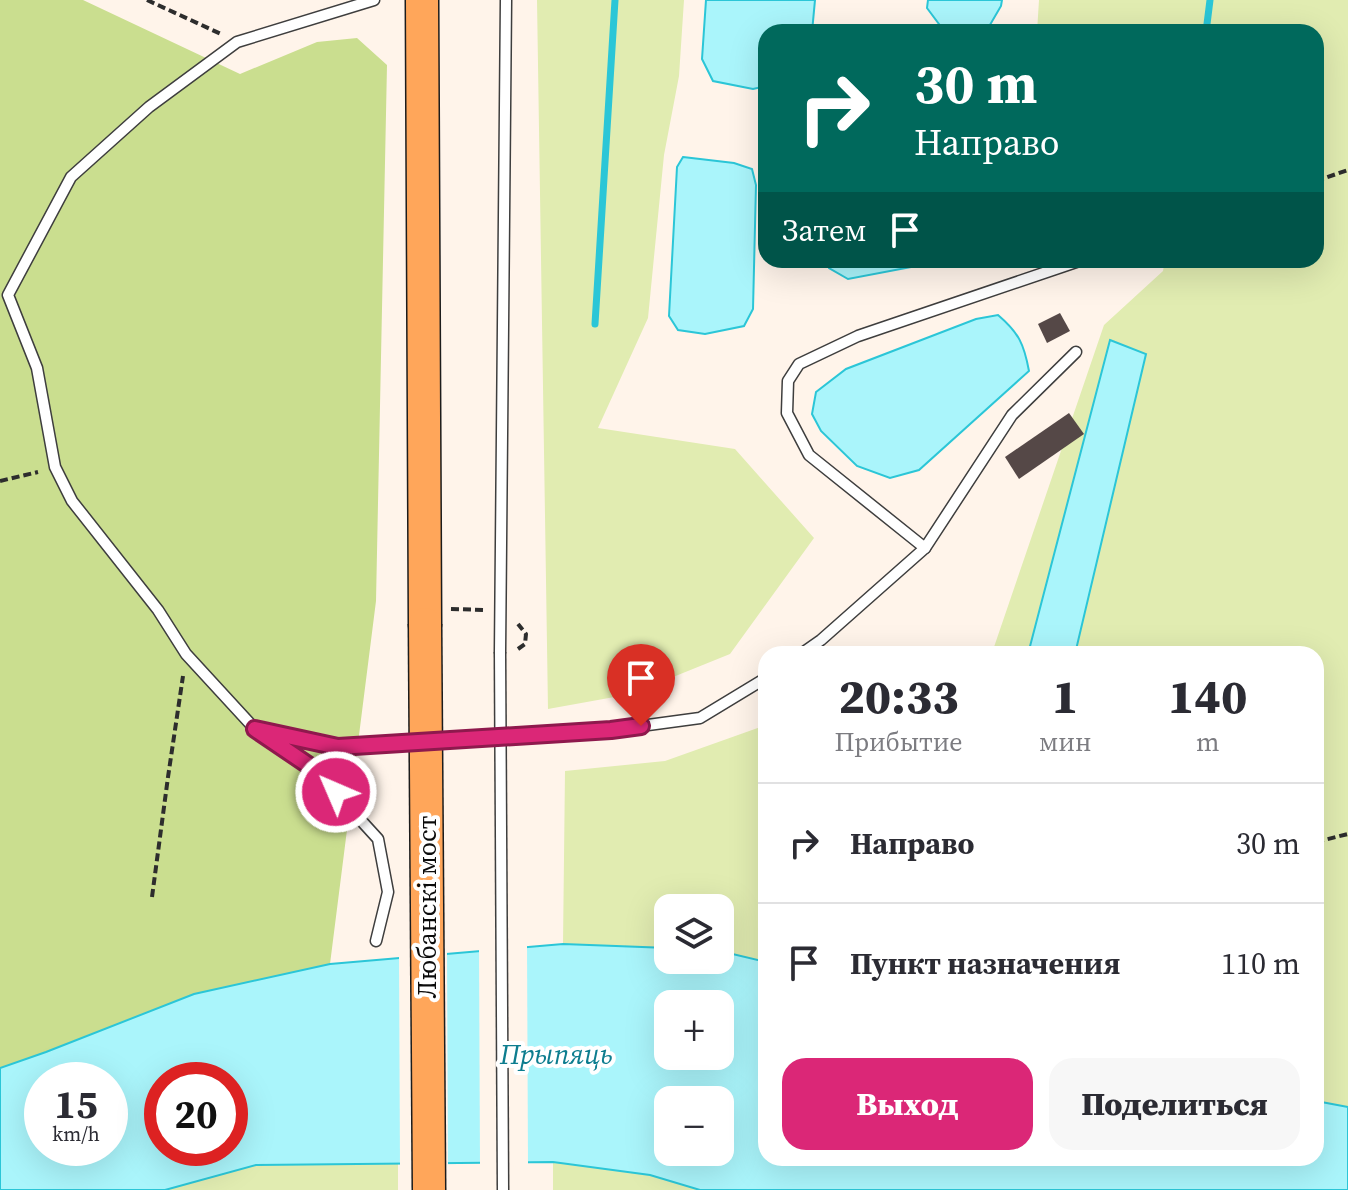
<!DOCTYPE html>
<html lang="ru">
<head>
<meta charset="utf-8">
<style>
	:root { --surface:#fff; --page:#f7f7f7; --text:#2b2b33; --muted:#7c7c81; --line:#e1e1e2; --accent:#db2777 }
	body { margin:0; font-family:"Source Serif 4",serif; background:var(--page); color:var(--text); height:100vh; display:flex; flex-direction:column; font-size:30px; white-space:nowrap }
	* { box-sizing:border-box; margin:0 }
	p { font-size:26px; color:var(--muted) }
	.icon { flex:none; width:44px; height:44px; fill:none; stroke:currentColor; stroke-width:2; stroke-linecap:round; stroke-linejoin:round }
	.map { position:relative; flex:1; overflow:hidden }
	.panel { position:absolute; left:758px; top:646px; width:566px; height:520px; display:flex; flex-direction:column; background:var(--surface); border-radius:24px; box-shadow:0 8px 32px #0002 }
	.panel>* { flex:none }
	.hud { position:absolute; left:758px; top:24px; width:566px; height:244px; border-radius:24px; box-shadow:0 8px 32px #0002; background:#00695c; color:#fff; overflow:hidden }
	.tools { position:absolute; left:654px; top:894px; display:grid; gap:16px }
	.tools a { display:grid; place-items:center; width:80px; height:80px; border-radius:16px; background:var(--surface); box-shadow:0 8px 32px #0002; font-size:40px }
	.speed { position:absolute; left:24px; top:1062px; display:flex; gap:16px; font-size:40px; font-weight:700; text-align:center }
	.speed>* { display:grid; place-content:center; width:104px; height:104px; border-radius:50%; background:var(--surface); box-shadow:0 8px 32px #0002; line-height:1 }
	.speed small { font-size:20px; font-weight:400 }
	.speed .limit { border:12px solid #d22; background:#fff; color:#111 }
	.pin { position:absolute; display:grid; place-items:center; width:68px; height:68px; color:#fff; margin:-82px -34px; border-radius:50% 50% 50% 0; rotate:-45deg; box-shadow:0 0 8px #0007 }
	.pin .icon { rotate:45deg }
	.me { position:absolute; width:88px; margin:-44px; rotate:315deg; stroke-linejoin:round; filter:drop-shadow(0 0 6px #0008) }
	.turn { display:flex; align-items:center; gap:28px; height:168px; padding:0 24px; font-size:36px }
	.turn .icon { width:104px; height:104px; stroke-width:2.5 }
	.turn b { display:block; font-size:56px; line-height:68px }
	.then { display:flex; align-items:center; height:76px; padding:0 24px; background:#0003; gap:16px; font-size:30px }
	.eta { display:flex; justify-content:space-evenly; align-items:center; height:136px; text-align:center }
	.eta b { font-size:48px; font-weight:800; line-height:56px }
	.button { display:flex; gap:16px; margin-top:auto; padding:16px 24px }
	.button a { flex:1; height:92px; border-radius:24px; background:var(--accent); color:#fff; font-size:32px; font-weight:800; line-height:92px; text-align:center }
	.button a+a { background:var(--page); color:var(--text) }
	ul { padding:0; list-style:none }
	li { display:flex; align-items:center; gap:24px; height:120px; padding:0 24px; border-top:2px solid var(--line) }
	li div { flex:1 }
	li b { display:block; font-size:30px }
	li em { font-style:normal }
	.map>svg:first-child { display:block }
</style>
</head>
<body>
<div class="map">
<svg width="1348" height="1190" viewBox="0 0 1348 1190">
	<rect width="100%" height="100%" fill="#fff4ea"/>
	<g fill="#e1ecb1">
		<path d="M537 0H684L679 76 664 155 648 318 598 428 735 449 814 538 730 654 631 694 548 709Z"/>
		<path d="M1039 0H1348V1107L1316 1101V654H1075L1146 354 1110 340 1028 654H983L994 647 1104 325 1163 271 1165 260H1316V32H1037Z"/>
		<path d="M766 725V962L720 951V908H668V948L563 944 565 771 665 761Z"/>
		<path d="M553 1162 650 1175 700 1190H553Z"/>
		<path d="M398 1163V1190H165L256 1165Z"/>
	</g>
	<path fill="#cade8f" d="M0 0H83L240 74 317 42 357 38 387 65 376 601 330 964 194 994 46 1052 0 1068Z"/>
	<g fill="#aaf5fb" stroke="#2bc6d7" stroke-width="2" fill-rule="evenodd">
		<path d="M706 0H815L812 32H766V86L753 89 713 81 702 59Z"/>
		<path d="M928 0H1002L1001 6 987 30 942 28 927 8Z"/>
		<path d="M683 157 734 163 752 169 756 185 753 309 744 326 705 334 678 330 669 316 677 167Z"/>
		<path d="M827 260H948L848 279 829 268Z"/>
		<path d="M998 315C1019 333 1024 344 1029 371L919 470 890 478 857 466 821 431 812 414 816 392 846 369 976 319Z"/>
		<path d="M1110 340 1146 354 1075 654H1028Z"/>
		<path d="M563 944 668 948V960H720V951L766 962V1158H1316V1101L1348 1107V1190H700L650 1175 553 1162 256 1165 165 1190H0V1068L46 1052 194 994 330 964ZM668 1004H720V1056H668ZM42 1080H110V1148H42ZM162 1080H230V1148H162ZM668 1100H720V1152H668Z"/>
	</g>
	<g fill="#fff4ea">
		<path d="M527 943 528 1166 480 1167 479 947Z"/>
		<path d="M447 950 448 1167H400L399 954Z"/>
	</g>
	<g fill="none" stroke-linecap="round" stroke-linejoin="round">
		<g stroke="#2bc6d7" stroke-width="7">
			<path d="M1206 32 1210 0"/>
			<path d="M595 324 615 0"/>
		</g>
	</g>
	<g fill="#554847">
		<path d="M1060 313 1070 331 1047 343 1038 324Z"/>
		<path d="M1069 413 1084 434 1019 479 1005 457Z"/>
	</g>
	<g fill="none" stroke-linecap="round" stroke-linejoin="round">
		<defs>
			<g id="lane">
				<path d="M374 0 237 42 149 107 71 177 8 295 37 368 55 467 72 501 158 610 186 654 255 729 314 769 378 839 388 892 376 941"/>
				<path d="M925 548 809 455 787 413 788 381 799 364 858 336 1082 260"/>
				<path d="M500 652 506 0"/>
				<path d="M801 654 821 640 925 548 1012 415 1076 352"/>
				<path d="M261 730 338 747 611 730 700 718 766 678"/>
			</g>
			<path id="primary" d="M422 0 425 624"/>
		</defs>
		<use href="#lane" stroke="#3e3e3e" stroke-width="13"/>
		<use href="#primary" stroke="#1c1c1c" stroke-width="35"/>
		<g stroke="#2d2d2d" stroke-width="4" stroke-dasharray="8 4" stroke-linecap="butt">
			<path d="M147 0 221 34"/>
			<path d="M1316 181 1348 170"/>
			<path d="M0 481 38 472"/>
			<path d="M451 609 486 610"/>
			<path d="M518 649 525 644 526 634 518 624"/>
			<path d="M1316 842 1348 834"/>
			<path d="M152 897 168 777 183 676"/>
		</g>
		<use href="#lane" stroke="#fff" stroke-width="10"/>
		<use href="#primary" stroke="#ffa65a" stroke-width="32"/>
		<defs>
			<path id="lane-bridge" d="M500 652 503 1190"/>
			<path id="primary-bridge" d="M425 624 429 1190"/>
		</defs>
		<use href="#lane-bridge" stroke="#3e3e3e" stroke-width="13" stroke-linecap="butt"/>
		<use href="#primary-bridge" stroke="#1c1c1c" stroke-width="35" stroke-linecap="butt"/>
		<use href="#lane-bridge" stroke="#fff" stroke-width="10"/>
		<use href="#primary-bridge" stroke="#ffa65a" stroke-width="32"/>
	</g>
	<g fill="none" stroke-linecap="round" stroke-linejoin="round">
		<defs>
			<path id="route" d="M336 792 314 769 255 729 338 747 611 730 641 726"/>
		</defs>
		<use href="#route" stroke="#8e194d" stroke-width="20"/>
		<use href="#route" stroke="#db2777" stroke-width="14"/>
	</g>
	<g text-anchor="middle" stroke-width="8" stroke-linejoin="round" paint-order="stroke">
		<g font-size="26" fill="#0b0b0b" stroke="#fff">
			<text transform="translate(427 907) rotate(-90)" y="9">Любанскі мост</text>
		</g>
		<g font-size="28" font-style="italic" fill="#0d7d8f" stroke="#fff">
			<text x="556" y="1064">Прыпяць</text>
		</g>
	</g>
</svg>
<div class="tools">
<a><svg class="icon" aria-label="layers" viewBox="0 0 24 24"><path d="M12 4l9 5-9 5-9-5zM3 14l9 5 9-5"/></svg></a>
<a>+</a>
<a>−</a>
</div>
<div class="speed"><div>15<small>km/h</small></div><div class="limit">20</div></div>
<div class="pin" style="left:641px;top:726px;background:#d93025"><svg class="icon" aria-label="arrive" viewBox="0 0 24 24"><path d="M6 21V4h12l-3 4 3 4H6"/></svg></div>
<svg class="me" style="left:336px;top:792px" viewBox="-20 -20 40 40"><circle r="17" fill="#db2777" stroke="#fff" stroke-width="3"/><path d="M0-11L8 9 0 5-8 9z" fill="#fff"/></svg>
<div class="hud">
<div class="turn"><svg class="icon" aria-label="right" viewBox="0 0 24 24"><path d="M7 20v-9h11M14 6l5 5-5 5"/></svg><div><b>30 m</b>Направо</div></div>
<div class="then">Затем<svg class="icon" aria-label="arrive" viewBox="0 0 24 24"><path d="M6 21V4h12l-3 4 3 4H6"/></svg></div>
</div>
<section class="panel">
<div class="eta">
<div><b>20:33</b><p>Прибытие</p></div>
<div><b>1</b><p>мин</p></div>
<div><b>140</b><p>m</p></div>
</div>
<ul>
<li><svg class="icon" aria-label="right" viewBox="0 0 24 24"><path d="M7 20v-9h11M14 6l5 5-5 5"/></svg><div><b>Направо</b></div><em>30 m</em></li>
<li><svg class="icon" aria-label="arrive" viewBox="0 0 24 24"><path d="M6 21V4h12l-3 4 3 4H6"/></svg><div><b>Пункт назначения</b></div><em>110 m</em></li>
</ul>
<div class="button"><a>Выход</a><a>Поделиться</a></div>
</section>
</div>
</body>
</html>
